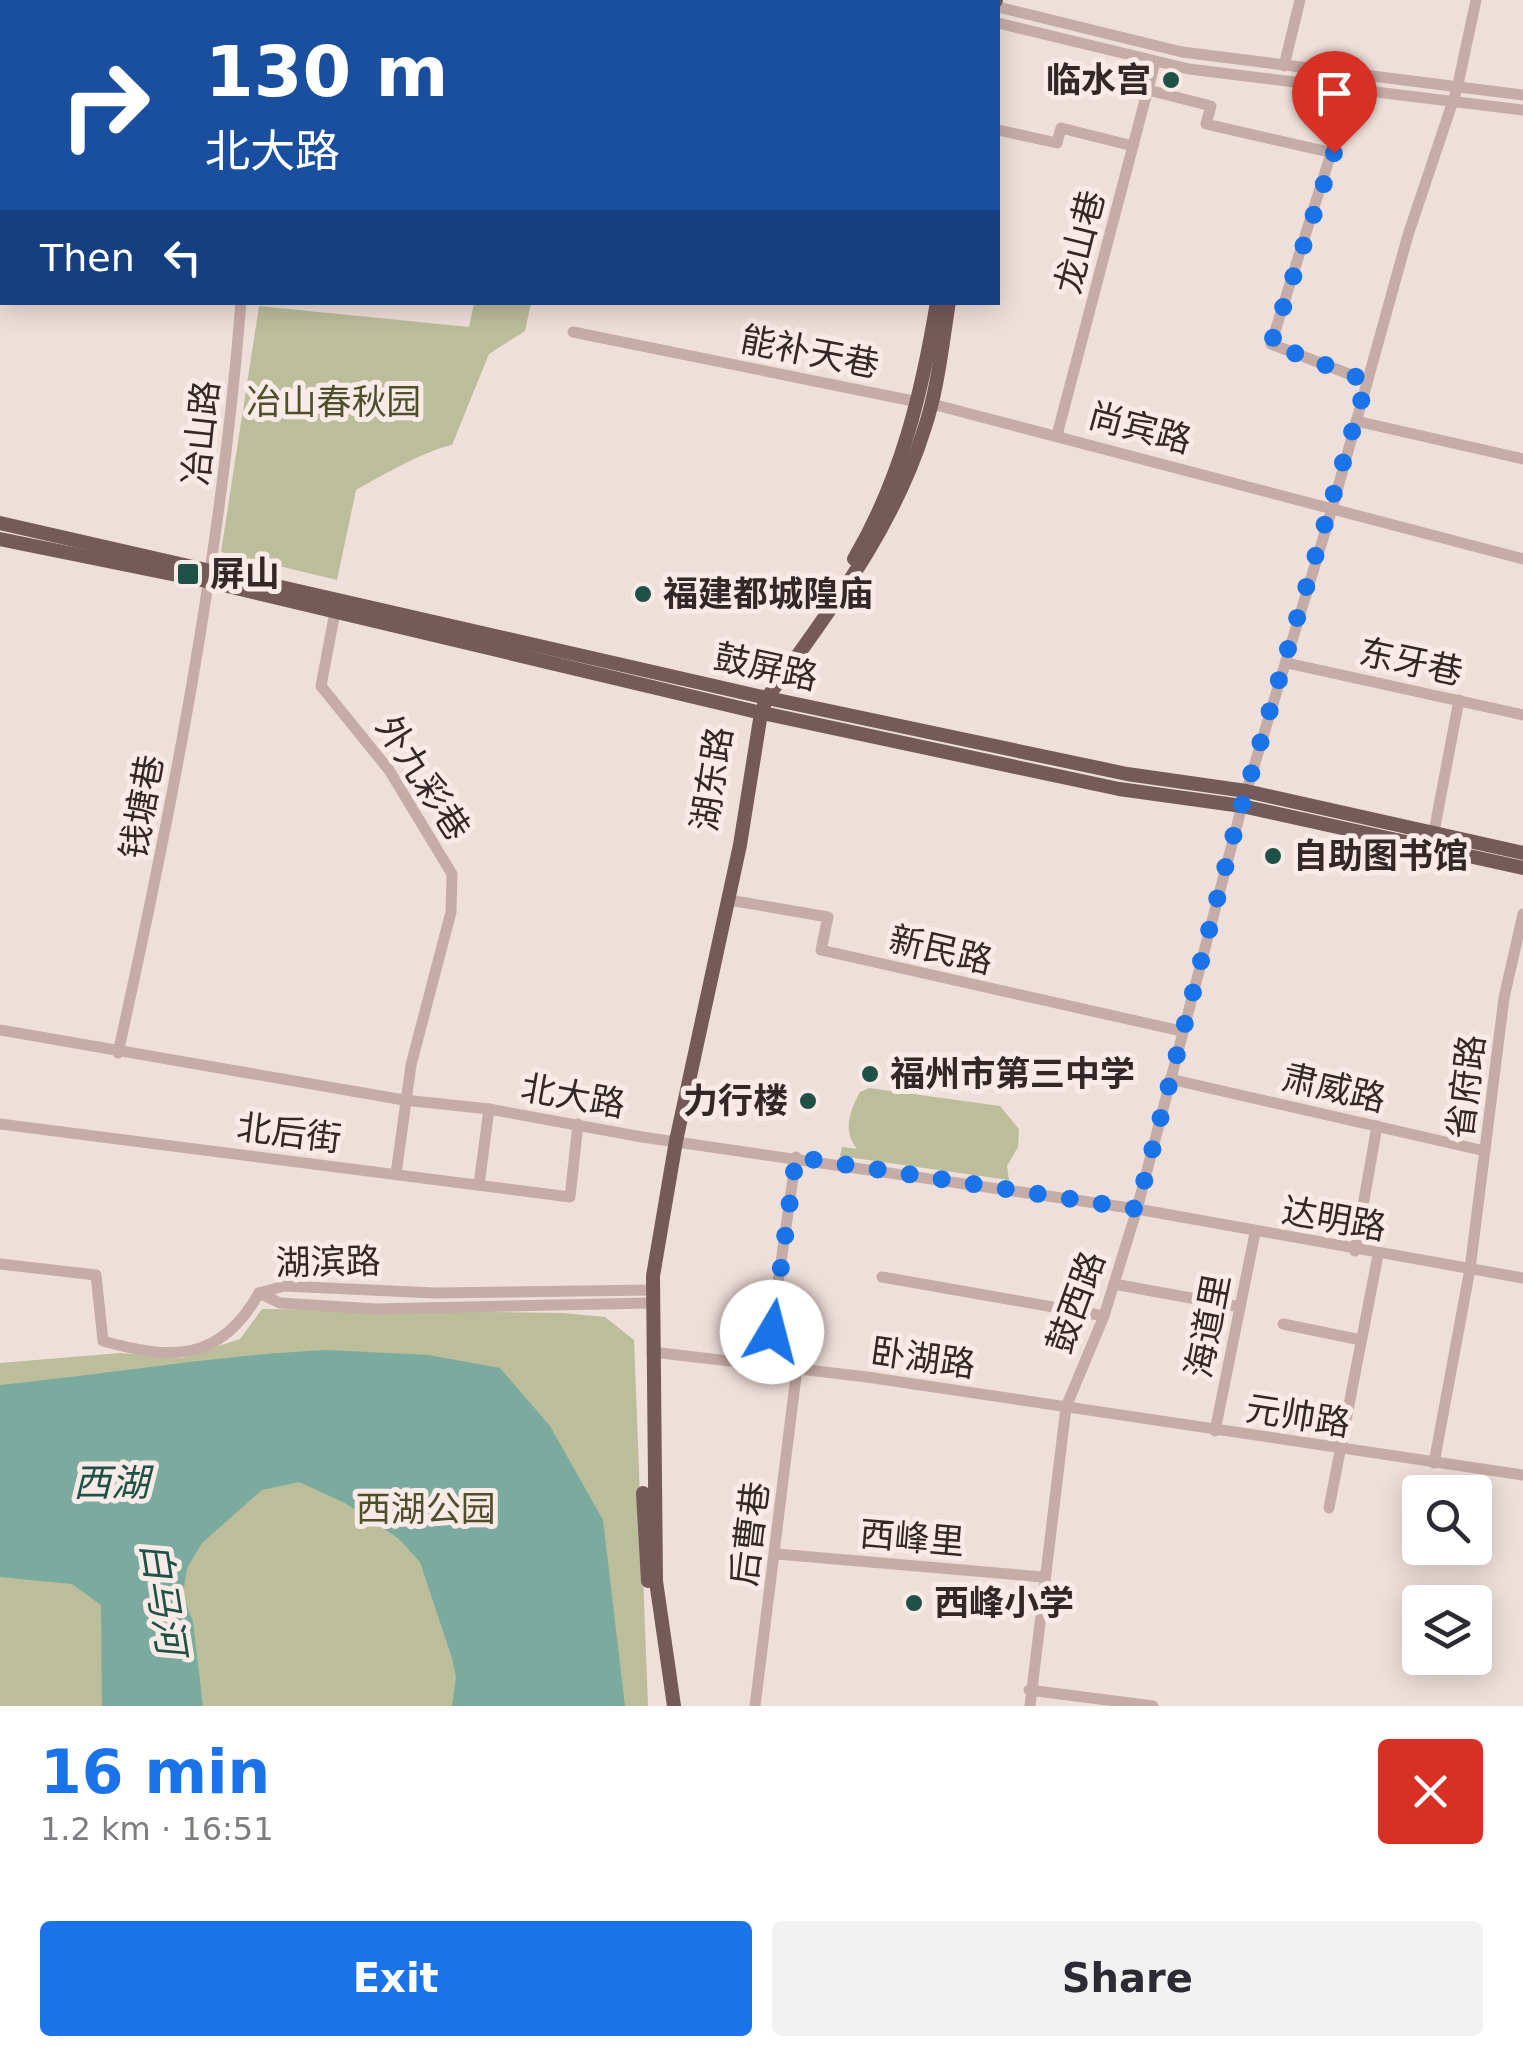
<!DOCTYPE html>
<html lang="en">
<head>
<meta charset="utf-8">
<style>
	:root { --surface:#fff; --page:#f2f2f3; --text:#2b2b33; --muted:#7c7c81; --accent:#1a73e8 }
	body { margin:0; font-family:"DejaVu Sans","Noto Sans SC",sans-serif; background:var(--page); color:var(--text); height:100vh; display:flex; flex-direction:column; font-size:38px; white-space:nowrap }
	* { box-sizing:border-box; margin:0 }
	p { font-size:32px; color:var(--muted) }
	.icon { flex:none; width:55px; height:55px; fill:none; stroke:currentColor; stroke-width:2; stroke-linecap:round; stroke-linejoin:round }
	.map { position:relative; height:1706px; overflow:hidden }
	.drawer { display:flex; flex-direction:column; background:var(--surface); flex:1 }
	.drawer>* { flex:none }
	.hud { position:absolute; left:0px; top:0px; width:1000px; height:305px; box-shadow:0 5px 25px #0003; background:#1a4fa0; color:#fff; overflow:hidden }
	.tools { position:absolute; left:1402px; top:1475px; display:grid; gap:20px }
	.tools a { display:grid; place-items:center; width:90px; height:90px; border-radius:10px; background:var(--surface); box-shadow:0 5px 25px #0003; font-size:50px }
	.pin { position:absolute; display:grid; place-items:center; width:85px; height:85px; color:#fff; margin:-102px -42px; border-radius:50% 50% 50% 0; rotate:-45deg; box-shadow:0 0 10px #0007 }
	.pin .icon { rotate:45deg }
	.me { position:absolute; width:110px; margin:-55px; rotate:8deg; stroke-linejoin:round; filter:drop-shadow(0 0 8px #0008) }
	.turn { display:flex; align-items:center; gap:35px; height:210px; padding:0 40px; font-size:45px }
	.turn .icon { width:130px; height:130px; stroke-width:2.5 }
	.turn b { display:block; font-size:70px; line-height:85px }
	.then { display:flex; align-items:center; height:95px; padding:0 40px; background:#0003; gap:20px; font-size:38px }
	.round { display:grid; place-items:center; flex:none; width:105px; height:105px; border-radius:10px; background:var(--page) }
	.overview { display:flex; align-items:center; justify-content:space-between; height:170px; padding:0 40px }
	h1 { font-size:60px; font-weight:700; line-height:75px; color:var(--accent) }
	.cta { display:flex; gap:20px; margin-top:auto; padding:20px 40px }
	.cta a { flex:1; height:115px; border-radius:10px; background:var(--accent); color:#fff; font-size:40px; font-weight:700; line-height:115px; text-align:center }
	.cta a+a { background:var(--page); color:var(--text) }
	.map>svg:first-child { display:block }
</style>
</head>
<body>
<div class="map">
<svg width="1523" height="1706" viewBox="0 0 1523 1706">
	<rect width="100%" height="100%" fill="#efdfda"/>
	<g fill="#bcbd9b">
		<path d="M474 303H531L525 331 489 354 452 445C426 450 381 476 356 490L337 580 221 552 259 306 469 327Z"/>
		<path d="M869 1088 1000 1106 1019 1129 1018 1147 1007 1166 1009 1180 840 1156 842 1147 857 1149C842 1130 850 1111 860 1092Z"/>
		<path d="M262 1309 563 1313 605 1317 634 1340 648 1706H0V1363L120 1353 182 1358 240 1339Z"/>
	</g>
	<path fill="#7baa9e" d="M327 1350 428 1355 500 1368 550 1426 603 1520 625 1706H452L456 1677 452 1658 420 1562 398 1538 345 1503 299 1482 262 1490 202 1543 187 1568 183 1595 193 1622 203 1706H102L101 1605 72 1584 0 1577V1385C110 1374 217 1355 327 1350Z"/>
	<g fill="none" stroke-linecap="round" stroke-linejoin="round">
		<g stroke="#c6aca7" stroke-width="11">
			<path d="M241 0V2"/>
			<path d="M902 0 913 2"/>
			<path d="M609 2 610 0"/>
			<path d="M783 2 784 0"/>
			<path d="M998 7 1182 52 1523 95"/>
			<path d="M998 23 1189 69 1523 110"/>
			<path d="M1284 66 1300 0"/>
			<path d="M1148 90 1211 106 1206 124 1333 153"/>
			<path d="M1351 90 1271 344 1367 381"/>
			<path d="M998 130 1057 143 1061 128 1133 146"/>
			<path d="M573 332 918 402"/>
			<path d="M932 404 1523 559"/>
			<path d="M1356 421 1523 459"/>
			<path d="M1057 435 1155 62"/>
			<path d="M335 612 321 686 389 770 452 874 451 912 411 1065 396 1174"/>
			<path d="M1287 663 1523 715"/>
			<path d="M1433 837 1459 700"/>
			<path d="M729 900 828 917 821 950 1181 1031"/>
			<path d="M0 1030 404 1100 489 1109 642 1137 1137 1209 1523 1278"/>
			<path d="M118 1053C173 805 221 556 241 302"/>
			<path d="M1170 1079 1485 1151"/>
			<path d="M0 1124 570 1197 578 1124"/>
			<path d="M479 1185 489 1109"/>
			<path d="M1355 1251 1377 1126"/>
			<path d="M0 1264 96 1275 103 1341C171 1360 220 1363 259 1293"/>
			<path d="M882 1277 1104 1316"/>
			<path d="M1114 1284 1240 1307"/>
			<path d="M259 1293 280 1303 376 1309 651 1303"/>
			<path d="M259 1293 284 1286 435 1293 652 1290"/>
			<path d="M1283 1324 1361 1340"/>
			<path d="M652 1352 867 1377 1523 1475"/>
			<path d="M766 1367 796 1157"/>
			<path d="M1215 1431 1255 1233"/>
			<path d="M1434 1463 1470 1269 1504 998 1523 914"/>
			<path d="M1329 1508 1378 1255"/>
			<path d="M777 1554 1043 1577"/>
			<path d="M1029 1690 1153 1706"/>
			<path d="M755 1706 797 1368"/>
			<path d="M1030 1706 1066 1407 1104 1316 1137 1209 1242 806 1332 509 1408 235 1457 89 1476 0"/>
		</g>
		<g stroke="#745a59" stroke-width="14">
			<path d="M983 2 984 0"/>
			<path d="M995 2 996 0"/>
			<path d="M0 523 758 696 1127 774 1246 791 1523 853"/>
			<path d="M0 539 211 582 753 711 1119 789 1242 806 1523 868"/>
			<path d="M854 559C901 479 922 393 937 302"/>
			<path d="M643 1493 648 1581"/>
			<path d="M674 1706 656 1581 653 1276 676 1141 740 845 761 713 767 698C828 612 892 532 924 430 938 389 942 345 949 302"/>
		</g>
	</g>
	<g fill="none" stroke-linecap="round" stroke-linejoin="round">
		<path stroke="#1a73e8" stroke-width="18" stroke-dasharray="0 32.4" d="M772 1332 796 1157 1137 1209 1237 822 1367 381 1271 344 1334 153"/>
	</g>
	<g fill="#1f5246" stroke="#f8eae6" stroke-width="4">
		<circle cx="1171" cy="80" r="10"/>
		<rect x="176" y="562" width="24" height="24" rx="5"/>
		<circle cx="643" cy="594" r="10"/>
		<circle cx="1273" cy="856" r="10"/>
		<circle cx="870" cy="1074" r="10"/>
		<circle cx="808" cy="1101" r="10"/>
		<circle cx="914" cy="1603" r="10"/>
	</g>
	<g text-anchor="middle" stroke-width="10" stroke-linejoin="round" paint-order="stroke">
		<g font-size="35" font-weight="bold" fill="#332727" stroke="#f8eae6" text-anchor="start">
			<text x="1151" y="92" text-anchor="end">临水宫</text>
			<text x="210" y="586">屏山</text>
			<text x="663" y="606">福建都城隍庙</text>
			<text x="1293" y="868">自助图书馆</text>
			<text x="890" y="1086">福州市第三中学</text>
			<text x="788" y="1113" text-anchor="end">力行楼</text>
			<text x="934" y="1615">西峰小学</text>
		</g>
		<g font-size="35" fill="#332727" stroke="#f8eae6">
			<text transform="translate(1080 242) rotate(-76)" y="12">龙山巷</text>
			<text transform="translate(810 352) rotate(11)" y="12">能补天巷</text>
			<text transform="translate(1140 428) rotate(15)" y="12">尚宾路</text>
			<text transform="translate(201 433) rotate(-84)" y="12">冶山路</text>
			<text transform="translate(1411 662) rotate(12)" y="12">东牙巷</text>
			<text transform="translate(766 667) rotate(12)" y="12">鼓屏路</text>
			<text transform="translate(423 778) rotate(57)" y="12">外九彩巷</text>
			<text transform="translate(712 779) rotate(-81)" y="12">湖东路</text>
			<text transform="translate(142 807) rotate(-80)" y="12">钱塘巷</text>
			<text transform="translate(941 950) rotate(13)" y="12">新民路</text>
			<text transform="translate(1466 1087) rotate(-83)" y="12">省府路</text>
			<text transform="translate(1334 1088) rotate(13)" y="12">肃威路</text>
			<text transform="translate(573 1096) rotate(10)" y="12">北大路</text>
			<text transform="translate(289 1133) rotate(7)" y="12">北后街</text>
			<text transform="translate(1334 1219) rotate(10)" y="12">达明路</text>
			<text transform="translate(328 1262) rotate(-1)" y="12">湖滨路</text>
			<text transform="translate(1076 1302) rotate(-70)" y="12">鼓西路</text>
			<text transform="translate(1208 1326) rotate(-79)" y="12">海道里</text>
			<text transform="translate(923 1358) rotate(8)" y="12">卧湖路</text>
			<text transform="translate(1298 1416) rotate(9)" y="12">元帅路</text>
			<text transform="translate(750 1534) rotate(-83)" y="12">后曹巷</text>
			<text transform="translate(912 1538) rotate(5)" y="12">西峰里</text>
		</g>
		<g font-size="35" fill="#4e502c" stroke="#f8eae6">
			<text x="334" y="414">冶山春秋园</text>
			<text x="426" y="1521">西湖公园</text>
		</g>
		<g font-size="38" font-style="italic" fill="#1f5246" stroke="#f8eae6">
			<text x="111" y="1496">西湖</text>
			<text transform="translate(163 1598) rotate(81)" y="13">白马河</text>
		</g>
	</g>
</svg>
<div class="tools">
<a><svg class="icon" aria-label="search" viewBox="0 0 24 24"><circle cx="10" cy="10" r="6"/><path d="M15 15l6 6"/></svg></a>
<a><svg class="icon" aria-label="layers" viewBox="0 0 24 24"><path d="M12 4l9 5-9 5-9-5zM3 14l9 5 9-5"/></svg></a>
</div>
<div class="pin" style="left:1334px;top:153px;background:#d93025"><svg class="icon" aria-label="arrive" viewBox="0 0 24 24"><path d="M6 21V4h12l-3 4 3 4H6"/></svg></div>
<svg class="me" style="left:772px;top:1332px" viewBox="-20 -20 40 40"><circle r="19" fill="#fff"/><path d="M0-13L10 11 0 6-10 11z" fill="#1a73e8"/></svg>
<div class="hud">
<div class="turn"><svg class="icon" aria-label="right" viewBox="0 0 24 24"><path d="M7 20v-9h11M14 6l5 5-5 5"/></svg><div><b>130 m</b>北大路</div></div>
<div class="then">Then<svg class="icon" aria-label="left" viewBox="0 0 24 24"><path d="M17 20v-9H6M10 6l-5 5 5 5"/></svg></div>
</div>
</div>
<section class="drawer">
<div class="overview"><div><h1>16 min</h1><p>1.2 km · 16:51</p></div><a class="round" style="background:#d93025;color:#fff"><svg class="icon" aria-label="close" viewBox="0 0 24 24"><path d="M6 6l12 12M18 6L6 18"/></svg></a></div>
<div class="cta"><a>Exit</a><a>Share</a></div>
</section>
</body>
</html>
